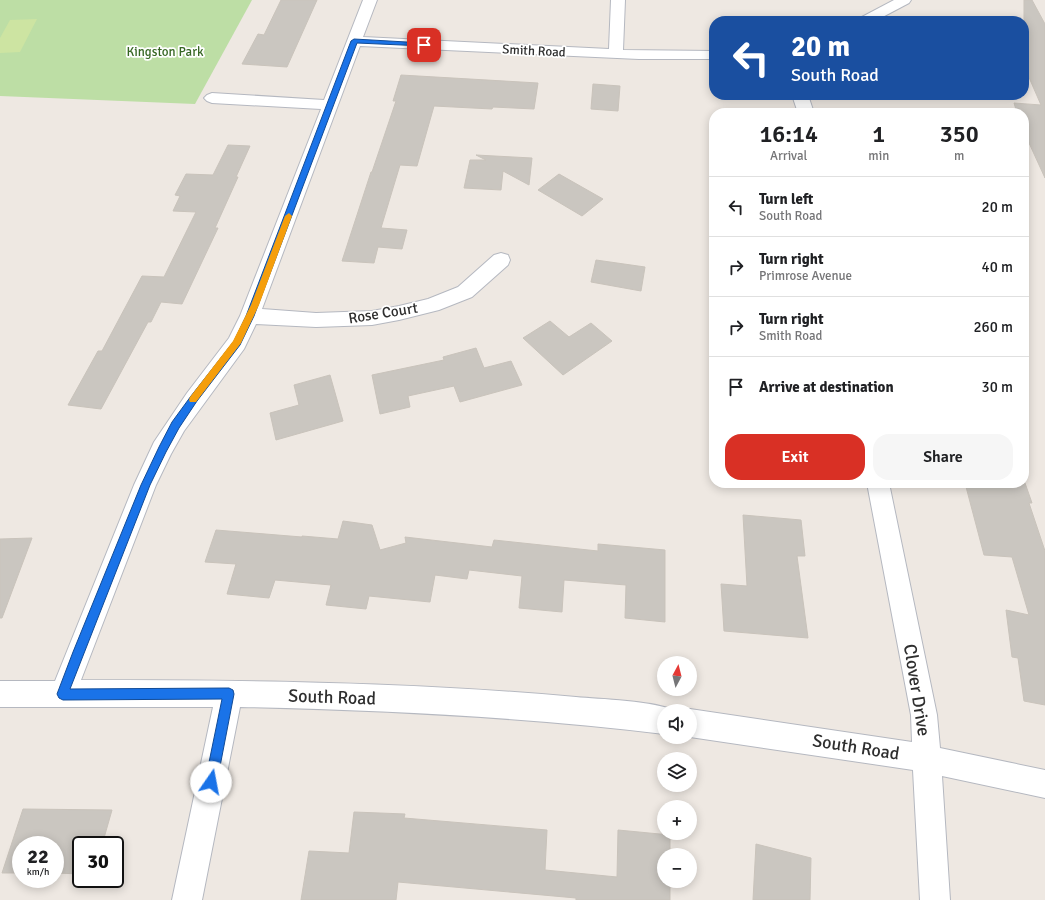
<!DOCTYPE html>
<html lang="en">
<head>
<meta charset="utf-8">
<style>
	:root { --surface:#fff; --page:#f6f6f6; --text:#202124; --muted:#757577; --line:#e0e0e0; --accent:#d93025 }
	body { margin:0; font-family:Signika,sans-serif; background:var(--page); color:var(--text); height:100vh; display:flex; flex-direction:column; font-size:15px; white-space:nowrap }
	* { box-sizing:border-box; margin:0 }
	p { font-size:13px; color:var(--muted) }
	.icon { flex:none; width:22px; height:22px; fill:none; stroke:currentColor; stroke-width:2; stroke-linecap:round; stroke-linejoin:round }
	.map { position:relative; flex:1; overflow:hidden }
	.details { position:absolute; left:709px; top:108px; width:320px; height:380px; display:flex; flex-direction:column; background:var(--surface); border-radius:16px; box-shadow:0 2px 10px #0003 }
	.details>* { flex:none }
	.top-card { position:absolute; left:709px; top:16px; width:320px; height:84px; border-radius:16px; box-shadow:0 2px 10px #0003; background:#1a4fa0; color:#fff; overflow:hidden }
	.needle { width:26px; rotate:7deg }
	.tools { position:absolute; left:657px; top:656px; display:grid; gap:8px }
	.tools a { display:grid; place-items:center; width:40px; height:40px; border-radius:50%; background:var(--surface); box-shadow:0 2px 10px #0003; font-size:20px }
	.speed { position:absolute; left:12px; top:836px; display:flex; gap:8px; font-size:20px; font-weight:700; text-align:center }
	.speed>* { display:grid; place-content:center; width:52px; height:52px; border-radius:50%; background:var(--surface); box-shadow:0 2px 10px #0003; line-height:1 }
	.speed small { font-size:10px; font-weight:400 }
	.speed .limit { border:2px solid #111; border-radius:6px; background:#fff; color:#111 }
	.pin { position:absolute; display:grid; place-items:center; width:34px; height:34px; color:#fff; margin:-17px; border-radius:8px; box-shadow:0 2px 6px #0006 }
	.me { position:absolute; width:44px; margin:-22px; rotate:12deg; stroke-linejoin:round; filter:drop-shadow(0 0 3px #0008) }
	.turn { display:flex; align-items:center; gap:14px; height:84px; padding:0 16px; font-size:18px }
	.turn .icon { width:52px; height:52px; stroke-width:2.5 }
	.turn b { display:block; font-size:28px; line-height:34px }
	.eta { display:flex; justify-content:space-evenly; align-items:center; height:68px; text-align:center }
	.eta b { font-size:24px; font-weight:600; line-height:28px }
	.button { display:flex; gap:8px; margin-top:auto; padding:8px 16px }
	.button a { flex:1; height:46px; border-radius:16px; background:var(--accent); color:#fff; font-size:16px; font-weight:600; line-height:46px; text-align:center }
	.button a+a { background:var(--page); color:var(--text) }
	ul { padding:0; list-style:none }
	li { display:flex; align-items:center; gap:12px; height:60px; padding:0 16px; border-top:1px solid var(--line) }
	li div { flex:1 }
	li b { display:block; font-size:15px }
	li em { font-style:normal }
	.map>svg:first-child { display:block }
</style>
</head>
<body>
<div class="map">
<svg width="1045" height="900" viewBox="0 0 1045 900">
	<rect width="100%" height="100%" fill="#eee8e2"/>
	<path fill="#bddea5" d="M0 0H252L195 104 0 96Z"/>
	<path fill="#cde4a2" d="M37 19 20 52 0 53V38L10 20Z"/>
	<g fill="#cac6c0" stroke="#c9c3bb">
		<path d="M281 0H317L287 67 242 64 258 34 264 35Z"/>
		<path d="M1024 0H1032L1045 24V178L1024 132V113H1017L1014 103 1041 105 1024 66Z"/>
		<path d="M401 75 538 83 534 109 493 107 492 109 434 106 417 166 400 165 381 228 407 230 402 249 378 247 374 263 342 261 371 172H372L396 101H393Z"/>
		<path d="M593 84 620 86 618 111 591 109Z"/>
		<path d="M228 145 250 146 236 177H238L215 228H218L182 304 161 302 151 322H148L101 409 68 405 98 351H102L142 276 164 277 196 212 173 211 180 196 175 195 186 174 213 175Z"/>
		<path d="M476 155 532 158 529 185 503 171 501 190 464 188 470 160H486Z"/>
		<path d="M559 174 603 199 582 216 538 190Z"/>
		<path d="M596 260 645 267 641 291 591 282Z"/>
		<path d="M550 321 569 337 591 323 612 341 563 375 523 338Z"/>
		<path d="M476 348 484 368 511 361 522 385 460 402 454 386 408 396 410 407 380 414 372 375 444 360 443 357Z"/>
		<path d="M330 375 343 421 276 440 270 413 299 405 294 385Z"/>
		<path d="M965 483H1025L1032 503H1029L1045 551V705L1024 701 1018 658 1012 657 1006 610 1029 615 1012 557 984 555Z"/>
		<path d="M743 515 801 520 805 556H797L808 638 724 631 721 584 747 586Z"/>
		<path d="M343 521 372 525 380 550 406 543 405 537 492 547 494 540 598 551V544L665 550V622L625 618 626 585 564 580 562 612 519 608 522 576 469 570 467 579 435 575 430 602 369 596 366 609 326 605 331 585 275 580 269 598 227 594 236 564 205 562 216 530 302 537V536L338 539Z"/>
		<path d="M32 538 2 618H0V539Z"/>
		<path d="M23 809 112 810 102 845H81V874L55 873V845H21V873H2Z"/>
		<path d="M354 812 405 814 404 818 547 830 545 870 617 877 618 830 670 835V855H664V881H670V900H576V898L398 882 396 900H301L309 851 349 853Z"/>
		<path d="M756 844 811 858 810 900H753Z"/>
	</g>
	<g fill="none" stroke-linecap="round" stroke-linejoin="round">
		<defs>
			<g id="minor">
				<path d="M363 0H377L363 37 609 49 611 0H625L623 50 714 51V59H639L360 46 262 309 316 313 372 311 399 306 428 299 458 287 494 255 501 253 508 255 510 260 508 265 472 297 439 310 399 320 372 325 316 327 256 324 244 349 184 431 171 454 156 485 81 680C246 680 411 682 576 697 597 699 658 701 674 711H664V734C523 717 382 710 240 707L202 900H172L213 707H0V681H55L134 485 154 442 187 393 229 338 240 316 321 109 212 103 207 101 204 98 207 95 212 93 324 100Z"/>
				<path d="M894 0H911L909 3 875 21H858L860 18Z"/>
				<path d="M792 95H808L814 113H798Z"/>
				<path d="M867 483H889L937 715 940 748 1045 770V798L942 776 950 900H920L913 770 690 737V711H686L690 709 912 742 911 715Z"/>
			</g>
		</defs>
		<use href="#minor" stroke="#b5b8c0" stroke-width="2"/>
		<use href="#minor" fill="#fff" fill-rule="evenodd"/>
	</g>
	<path fill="#1a73e8" stroke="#114b97" d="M354 39 424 43 427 45 424 46 357 43 254 316 240 345 197 401 179 428 166 452 150 485 70 689 229 688 233 690 234 694 217 782 215 786 211 788 207 786 205 782 222 699 63 700 59 698 57 694 73 652 141 485 159 447 172 422 191 396 234 341 246 316 351 41Z"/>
	<path fill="#f59e0b" d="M289 213 292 216 259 305 241 343 196 402H190L189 400 190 397 233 341 251 305 285 216Z"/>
	<g text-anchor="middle" stroke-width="3.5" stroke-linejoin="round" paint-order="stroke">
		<g font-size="13" fill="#2e2e2e" stroke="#fff">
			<text transform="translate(534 50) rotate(3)" y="5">Smith Road</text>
		</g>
		<g font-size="13" fill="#366623" stroke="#fff">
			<text x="165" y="56">Kingston Park</text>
		</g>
		<g font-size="15" fill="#2e2e2e" stroke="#fff">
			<text transform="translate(383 313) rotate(-9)" y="5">Rose Court</text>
		</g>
		<g font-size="18" fill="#2e2e2e" stroke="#fff">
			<text transform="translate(917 690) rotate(81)" y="6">Clover Drive</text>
			<text transform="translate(332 697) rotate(2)" y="6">South Road</text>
			<text transform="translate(856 747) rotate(9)" y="6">South Road</text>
		</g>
	</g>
</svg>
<div class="tools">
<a><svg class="needle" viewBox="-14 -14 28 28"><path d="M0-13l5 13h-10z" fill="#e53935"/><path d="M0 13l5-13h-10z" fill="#757577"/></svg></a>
<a><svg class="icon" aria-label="sound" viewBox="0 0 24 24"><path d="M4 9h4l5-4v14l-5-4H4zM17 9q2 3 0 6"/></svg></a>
<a><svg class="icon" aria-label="layers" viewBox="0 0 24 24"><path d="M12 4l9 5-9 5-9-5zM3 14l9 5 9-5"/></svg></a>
<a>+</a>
<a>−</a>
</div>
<div class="speed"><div>22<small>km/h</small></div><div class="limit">30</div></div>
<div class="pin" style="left:424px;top:45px;background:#d93025"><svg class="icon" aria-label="arrive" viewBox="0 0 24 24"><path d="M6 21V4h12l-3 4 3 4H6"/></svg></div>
<svg class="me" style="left:211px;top:782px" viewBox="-20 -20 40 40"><circle r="19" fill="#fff"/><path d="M0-13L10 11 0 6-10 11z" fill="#1a73e8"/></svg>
<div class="top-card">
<div class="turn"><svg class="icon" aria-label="left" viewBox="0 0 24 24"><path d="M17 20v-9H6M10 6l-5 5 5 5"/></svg><div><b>20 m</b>South Road</div></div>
</div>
<section class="details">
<div class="eta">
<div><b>16:14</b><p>Arrival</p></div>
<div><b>1</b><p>min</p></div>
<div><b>350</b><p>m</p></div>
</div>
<ul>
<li><svg class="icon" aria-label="left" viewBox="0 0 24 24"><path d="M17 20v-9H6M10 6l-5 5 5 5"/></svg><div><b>Turn left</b><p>South Road</p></div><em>20 m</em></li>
<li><svg class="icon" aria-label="right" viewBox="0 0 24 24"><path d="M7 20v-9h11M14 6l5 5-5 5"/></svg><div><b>Turn right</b><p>Primrose Avenue</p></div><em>40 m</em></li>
<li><svg class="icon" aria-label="right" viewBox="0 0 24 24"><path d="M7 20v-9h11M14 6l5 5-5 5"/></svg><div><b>Turn right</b><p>Smith Road</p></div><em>260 m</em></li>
<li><svg class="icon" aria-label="arrive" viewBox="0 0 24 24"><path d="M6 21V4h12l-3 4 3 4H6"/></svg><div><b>Arrive at destination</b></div><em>30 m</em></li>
</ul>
<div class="button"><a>Exit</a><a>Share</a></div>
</section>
</div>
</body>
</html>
